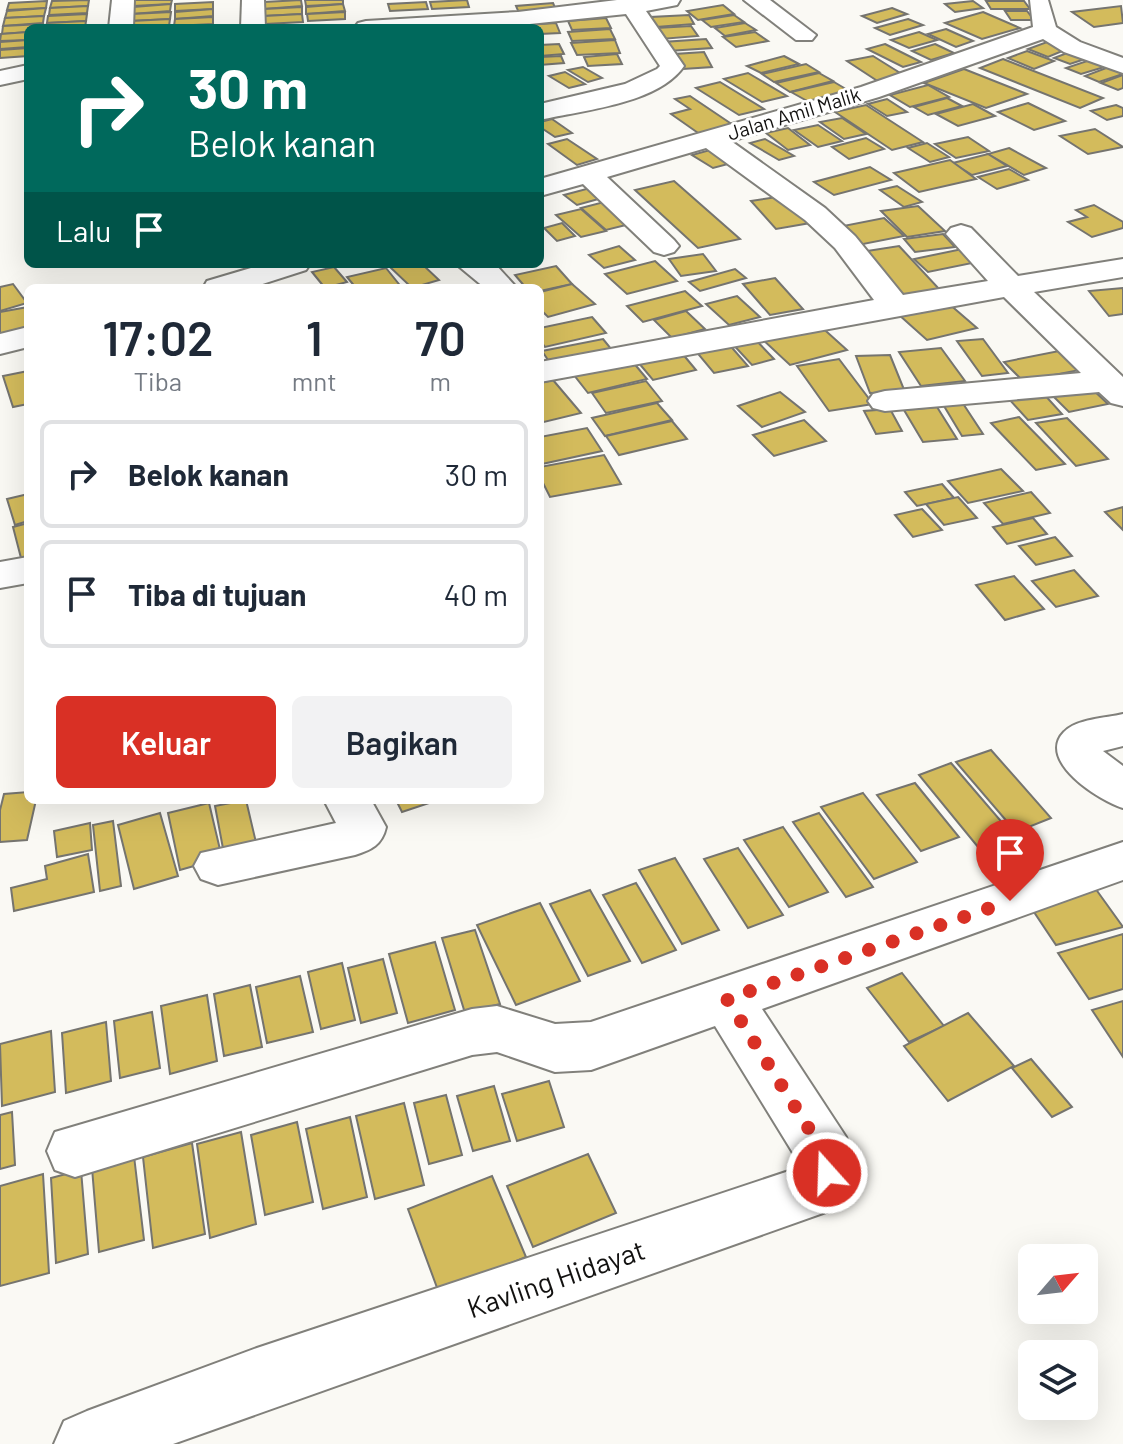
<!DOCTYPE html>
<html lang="id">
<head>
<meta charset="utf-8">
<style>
	:root { --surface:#fff; --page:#f2f2f3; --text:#1f2937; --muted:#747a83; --line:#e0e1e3; --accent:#d93025 }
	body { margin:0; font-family:Barlow,sans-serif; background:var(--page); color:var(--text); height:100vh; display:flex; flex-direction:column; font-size:30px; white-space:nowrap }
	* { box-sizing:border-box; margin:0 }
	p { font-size:26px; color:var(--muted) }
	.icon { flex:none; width:44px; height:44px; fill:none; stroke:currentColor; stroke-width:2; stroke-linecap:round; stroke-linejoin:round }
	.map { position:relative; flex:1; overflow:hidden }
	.sheet { position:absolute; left:24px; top:284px; width:520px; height:520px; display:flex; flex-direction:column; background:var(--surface); border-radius:12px; box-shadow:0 8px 32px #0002 }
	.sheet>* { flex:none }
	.guide { position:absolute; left:24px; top:24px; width:520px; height:244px; border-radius:12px; box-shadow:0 8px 32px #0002; background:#00695c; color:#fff; overflow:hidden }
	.needle { width:52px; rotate:62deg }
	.controls { position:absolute; left:1018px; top:1244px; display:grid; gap:16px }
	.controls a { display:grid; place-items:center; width:80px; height:80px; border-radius:12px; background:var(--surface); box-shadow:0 8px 32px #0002; font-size:40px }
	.pin { position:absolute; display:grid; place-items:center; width:68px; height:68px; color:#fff; margin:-82px -34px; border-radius:50% 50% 50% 0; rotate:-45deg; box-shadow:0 0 8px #0007 }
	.pin .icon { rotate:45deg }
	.me { position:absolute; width:88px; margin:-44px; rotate:340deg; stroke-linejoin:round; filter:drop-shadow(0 0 6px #0008) }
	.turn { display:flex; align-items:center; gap:28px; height:168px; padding:0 32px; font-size:36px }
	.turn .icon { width:104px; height:104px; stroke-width:2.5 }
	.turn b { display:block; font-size:56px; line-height:68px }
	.then { display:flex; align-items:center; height:76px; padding:0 32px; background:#0003; gap:16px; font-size:30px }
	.eta { display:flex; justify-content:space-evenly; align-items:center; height:136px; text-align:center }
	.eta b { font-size:48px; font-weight:600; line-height:56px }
	.cta { display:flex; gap:16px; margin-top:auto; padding:16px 32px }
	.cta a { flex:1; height:92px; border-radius:12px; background:var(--accent); color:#fff; font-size:32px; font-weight:600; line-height:92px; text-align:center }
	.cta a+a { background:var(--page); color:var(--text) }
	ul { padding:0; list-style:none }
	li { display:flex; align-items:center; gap:24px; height:108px; margin:0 16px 12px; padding:0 16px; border:4px solid var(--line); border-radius:12px }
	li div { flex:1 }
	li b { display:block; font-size:30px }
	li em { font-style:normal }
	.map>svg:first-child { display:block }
</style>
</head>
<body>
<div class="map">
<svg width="1123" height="1444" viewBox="0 0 1123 1444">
	<rect width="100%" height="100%" fill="#faf9f4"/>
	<g fill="#d3bb5c" stroke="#75746f" stroke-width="2">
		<path d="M89 0 88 6 50 8 52 1Z"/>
		<path d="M134 0H172L171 4 133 6Z"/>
		<path d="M301 0 302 6 264 9V2Z"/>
		<path d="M305 0H343V4L306 6Z"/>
		<path d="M467 0 469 7 432 9 430 2Z"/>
		<path d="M47 1 46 8 7 10 9 3Z"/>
		<path d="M973 1 983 8 955 12 945 4Z"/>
		<path d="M986 1H1024L1030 9H991Z"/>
		<path d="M213 2V9L175 11V4Z"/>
		<path d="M426 2 428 9 390 11 388 4Z"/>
		<path d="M553 3 556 10 519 13 516 6Z"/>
		<path d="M171 4 170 11 132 14 133 7Z"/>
		<path d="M343 4 345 11 306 14V7Z"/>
		<path d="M723 5 734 14 698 20 687 11Z"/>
		<path d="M88 6 87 13 49 15 50 8Z"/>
		<path d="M1121 6 1123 23 1094 27 1072 12Z"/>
		<path d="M302 7V14L264 16V9Z"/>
		<path d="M46 8 44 16 5 18 7 11Z"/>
		<path d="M892 8 907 14 877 23 862 16Z"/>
		<path d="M213 9V16L175 19V12Z"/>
		<path d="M1005 11H1027L1034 20H1011Z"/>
		<path d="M171 12 170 19 131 21 132 14Z"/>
		<path d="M345 12V19L308 21 307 14Z"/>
		<path d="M983 12 1020 28 982 39 945 23Z"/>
		<path d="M87 14 86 21 47 23 48 16Z"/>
		<path d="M302 14 303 22 265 24 264 16Z"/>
		<path d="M689 15 694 24 656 27 651 17Z"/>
		<path d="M734 15 744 22 711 27 702 20Z"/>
		<path d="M44 16 43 23 3 26 5 18Z"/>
		<path d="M213 17V24L174 26 175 19Z"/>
		<path d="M606 18 611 28 572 30 568 21Z"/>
		<path d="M170 19 169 26 130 28 131 21Z"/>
		<path d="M908 19 923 25 890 35 875 28Z"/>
		<path d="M86 21 85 28H46L47 23Z"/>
		<path d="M556 23 560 33 540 34V28H526L524 25Z"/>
		<path d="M745 23 756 30 725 36 715 28Z"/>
		<path d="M43 24 42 28H28V32L2 34 3 26Z"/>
		<path d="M691 26 698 36 661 39 656 28Z"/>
		<path d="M610 29 615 39 572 41 568 32Z"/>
		<path d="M946 29 973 41 956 47 928 34Z"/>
		<path d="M28 32V40L0 41 1 34Z"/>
		<path d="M755 32 768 41 736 47 723 37Z"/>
		<path d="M919 32 937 40 909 48 891 40Z"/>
		<path d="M706 39 712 48 668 51 663 42Z"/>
		<path d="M28 40V47L0 49V42Z"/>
		<path d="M615 40 620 53 577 55 571 43Z"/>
		<path d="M1047 42 1067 49 1048 57 1028 49Z"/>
		<path d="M559 44 564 54 540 56V45Z"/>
		<path d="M885 44 921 62 903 67 867 49Z"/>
		<path d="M935 44 954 53 931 60 912 51Z"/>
		<path d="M28 48V56L0 58V50Z"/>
		<path d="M1075 50 1091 57 1070 64 1054 58Z"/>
		<path d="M1027 51 1054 61 1034 69 1008 58Z"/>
		<path d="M704 52 712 67 683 69 675 54Z"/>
		<path d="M617 54 622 64 588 66 584 57Z"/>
		<path d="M561 56 564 63 540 65V57Z"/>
		<path d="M784 56 799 64 761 73 747 66Z"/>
		<path d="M873 56 905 76 879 82 847 61Z"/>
		<path d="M1096 58 1111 65 1081 74 1066 68Z"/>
		<path d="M1003 59 1103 98 1080 108 980 68Z"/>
		<path d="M806 64 819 72 774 82 762 74Z"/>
		<path d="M1114 65 1123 69V74L1099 82 1085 76Z"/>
		<path d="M583 67 602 78 588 82 568 70Z"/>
		<path d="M964 69 1027 94 986 108 924 83Z"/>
		<path d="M565 72 585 84 569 88 549 76Z"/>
		<path d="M748 73 787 96 762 102 724 79Z"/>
		<path d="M819 73 833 81 790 92 776 83Z"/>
		<path d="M1123 75V88L1118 90 1101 83Z"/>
		<path d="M720 82 764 109 739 115 696 88Z"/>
		<path d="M834 82 851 92 809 102 791 92Z"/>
		<path d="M928 85 949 97 910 107 890 95Z"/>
		<path d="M690 96 736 127 701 135 671 114 690 109 675 99Z"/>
		<path d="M947 98 962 106 928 115 914 107Z"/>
		<path d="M887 99 907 112 887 116 868 104Z"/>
		<path d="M1028 103 1065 121 1034 130 998 112Z"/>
		<path d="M973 104 995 116 958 126 936 114Z"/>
		<path d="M866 105 923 142 892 150 835 112Z"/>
		<path d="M1116 105 1123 108V116L1107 120 1091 111Z"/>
		<path d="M842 118 866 134 844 139 820 122Z"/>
		<path d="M552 119 572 133 555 137 540 127V122Z"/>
		<path d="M818 125 842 141 818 147 794 130Z"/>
		<path d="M788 128 810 145 788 150 766 133Z"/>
		<path d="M1095 129 1123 147 1088 154 1060 136Z"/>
		<path d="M968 137 989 151 956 158 935 144Z"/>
		<path d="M866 138 884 149 849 159 832 147Z"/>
		<path d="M567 139 597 159 577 165 548 144Z"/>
		<path d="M765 139 794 156 779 160 750 143Z"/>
		<path d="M927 143 949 157 930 162 908 148Z"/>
		<path d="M1009 148 1046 168 1024 175 988 154Z"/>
		<path d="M710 150 732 163 713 168 692 155Z"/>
		<path d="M988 154 1007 166 972 175 953 163Z"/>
		<path d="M950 160 976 179 919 192 894 173Z"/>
		<path d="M870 167 891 180 834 195 814 182Z"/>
		<path d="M1009 169 1028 180 997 189 978 177Z"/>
		<path d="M674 181 740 239 698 248 635 190Z"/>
		<path d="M897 186 922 202 904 207 880 190Z"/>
		<path d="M590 188 602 198 577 205 564 195Z"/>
		<path d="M790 195 816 222 776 229 751 201Z"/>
		<path d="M604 202 630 224 606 230 581 208Z"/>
		<path d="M1094 205 1123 222V228L1092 237 1068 222 1087 217 1076 210Z"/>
		<path d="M918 206 945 231 907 237 881 211Z"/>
		<path d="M581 209 606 231 581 237 556 215Z"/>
		<path d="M884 218 904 236 853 246 833 228Z"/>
		<path d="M562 223 575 236 557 241 544 228Z"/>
		<path d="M943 234 955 247 915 252 904 239Z"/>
		<path d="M619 246 635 260 604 268 589 255Z"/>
		<path d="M899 246 941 291 900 297 861 252Z"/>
		<path d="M967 248 982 261 928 272 914 259Z"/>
		<path d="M703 254 716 271 681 276 669 259Z"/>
		<path d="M655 261 677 281 627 294 605 274Z"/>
		<path d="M401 264H422L439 280 412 288 390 267Z"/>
		<path d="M556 266 572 284 540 291V288H526L515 275Z"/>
		<path d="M334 267 347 282 325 288 312 272Z"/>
		<path d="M386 268 402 288H356L347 277Z"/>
		<path d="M735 269 746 278 700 291 689 282Z"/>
		<path d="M775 278 803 309 770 315 743 284Z"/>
		<path d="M13 284 27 303 0 311V287Z"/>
		<path d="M572 284 595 304 548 317 540 309V292Z"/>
		<path d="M1123 288V314L1109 316 1089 291Z"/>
		<path d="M685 291 702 306 643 322 627 306Z"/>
		<path d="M737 296 760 317 729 325 706 304Z"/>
		<path d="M948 303 977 328 927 340 898 314Z"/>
		<path d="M28 307V334L0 340V312Z"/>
		<path d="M686 311 705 329 672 338 654 320Z"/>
		<path d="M592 317 606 333 545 347 540 340V328Z"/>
		<path d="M817 323 847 350 790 365 761 338Z"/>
		<path d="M751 335 774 359 752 365 729 340Z"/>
		<path d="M603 339 612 350 550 363 542 351Z"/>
		<path d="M983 339 1008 373 982 376 957 341Z"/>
		<path d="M727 342 748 366 714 373 694 349Z"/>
		<path d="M941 348 965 381 921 386 899 352Z"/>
		<path d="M1069 349 1090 368 1023 381 1004 362Z"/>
		<path d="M681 352 696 370 653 380 638 362Z"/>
		<path d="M890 355 905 392 870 393 856 356Z"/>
		<path d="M839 359 873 404 829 411 797 366Z"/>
		<path d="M632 361 647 379 588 393 574 375Z"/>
		<path d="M28 371V404L13 407 3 376Z"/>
		<path d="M553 380 581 413 544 422 540 418V383Z"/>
		<path d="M646 381 662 401 606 413 592 393Z"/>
		<path d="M1091 388 1108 404 1069 412 1053 396Z"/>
		<path d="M780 392 805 412 762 427 738 406Z"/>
		<path d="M1042 392 1062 414 1028 420 1008 398Z"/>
		<path d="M960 399 983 434 962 436 941 401Z"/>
		<path d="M657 403 672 420 605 436 592 418Z"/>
		<path d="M937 407 957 439 923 442 904 410Z"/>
		<path d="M890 409 902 431 876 434 864 411Z"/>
		<path d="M1019 417 1065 464 1036 470 991 423Z"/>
		<path d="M1067 418 1108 459 1076 466 1036 423Z"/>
		<path d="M804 420 826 441 774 456 753 435Z"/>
		<path d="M672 421 687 439 619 455 606 436Z"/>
		<path d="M587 428 602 451 542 464 540 437Z"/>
		<path d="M604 455 621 484 550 497 540 477V467Z"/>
		<path d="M1001 469 1023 491 968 503 948 481Z"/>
		<path d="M942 484 954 498 917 506 905 492Z"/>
		<path d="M1031 492 1050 513 1003 524 984 503Z"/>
		<path d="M28 494V521L15 525 7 499Z"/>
		<path d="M958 497 977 518 944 525 926 504Z"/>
		<path d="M1123 507V530L1105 512Z"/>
		<path d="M922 509 942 530 913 537 895 515Z"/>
		<path d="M1033 518 1047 534 1007 544 993 527Z"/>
		<path d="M28 523V556L21 558 13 527Z"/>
		<path d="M1055 537 1072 556 1036 565 1019 546Z"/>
		<path d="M1074 570 1098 596 1056 607 1032 581Z"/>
		<path d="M1014 576 1044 609 1005 620 976 585Z"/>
		<path d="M991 750 1051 818 1016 832 956 762Z"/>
		<path d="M951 763 1012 834 978 847 919 775Z"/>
		<path d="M915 783 959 837 921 851 877 795Z"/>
		<path d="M28 792V800H36L27 840 0 842V810L4 794Z"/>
		<path d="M863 793 917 862 874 879 821 807Z"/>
		<path d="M246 800 258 851 225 859 215 806Z"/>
		<path d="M396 800H438L402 812Z"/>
		<path d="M209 803 222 858 180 870 168 813Z"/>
		<path d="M160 813 178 876 134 889 118 825Z"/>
		<path d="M819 813 873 887 846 897 793 822Z"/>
		<path d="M113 821 121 886 100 891 93 825Z"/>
		<path d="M90 823 92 850 57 857 54 831Z"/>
		<path d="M783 827 828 892 789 907 744 840Z"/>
		<path d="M738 848 783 915 748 928 704 859Z"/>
		<path d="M88 854 94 892 14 911 11 888 47 879 45 866Z"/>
		<path d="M675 858 719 930 682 944 639 870Z"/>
		<path d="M636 883 676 950 642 963 603 895Z"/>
		<path d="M1095 888 1123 927 1056 945 1030 906Z"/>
		<path d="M590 890 630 961 588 976 550 904Z"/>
		<path d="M540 903 580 981 516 1005 477 925Z"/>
		<path d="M475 930 500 1004 465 1013 442 938Z"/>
		<path d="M1123 934V989L1089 999 1058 953Z"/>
		<path d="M435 942 455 1010 408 1023 389 954Z"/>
		<path d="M383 959 397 1013 361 1023 348 968Z"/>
		<path d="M342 963 355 1020 321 1029 308 972Z"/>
		<path d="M902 973 944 1026 909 1042 867 988Z"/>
		<path d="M300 976 313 1032 267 1043 256 987Z"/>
		<path d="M250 985 262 1047 224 1056 214 994Z"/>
		<path d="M207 995 217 1061 170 1074 161 1006Z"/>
		<path d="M1123 1001V1057L1092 1010Z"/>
		<path d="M152 1012 160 1068 120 1078 114 1021Z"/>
		<path d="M968 1013 1014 1066 948 1101 904 1046Z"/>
		<path d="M106 1022 111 1081 66 1093 62 1033Z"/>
		<path d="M51 1031 55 1092 2 1106 0 1044Z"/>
		<path d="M1031 1059 1072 1107 1052 1117 1012 1068Z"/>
		<path d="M549 1081 564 1127 517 1141 502 1094Z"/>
		<path d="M494 1086 510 1141 473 1151 457 1096Z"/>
		<path d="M446 1095 462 1155 429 1164 414 1103Z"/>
		<path d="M404 1103 424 1185 375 1199 356 1116Z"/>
		<path d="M12 1112 15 1165 0 1169V1115Z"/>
		<path d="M350 1117 367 1197 323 1209 306 1129Z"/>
		<path d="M297 1122 313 1202 265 1215 251 1135Z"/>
		<path d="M241 1132 256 1224 210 1238 197 1144Z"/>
		<path d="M192 1143 205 1234 153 1248 143 1157Z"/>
		<path d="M588 1154 616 1213 533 1247 507 1186Z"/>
		<path d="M134 1156 144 1240 99 1252 92 1168Z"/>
		<path d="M81 1170 88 1254 56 1263 51 1178Z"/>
		<path d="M43 1174 49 1273 0 1286V1186Z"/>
		<path d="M492 1176 526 1257 439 1293 408 1209Z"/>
	</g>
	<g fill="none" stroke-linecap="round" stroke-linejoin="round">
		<defs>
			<g id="street">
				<path d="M112 0H134L133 28H109Z"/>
				<path d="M242 0H264L265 28H241Z"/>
				<path d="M617 0H680L677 5 646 11 684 66C658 104 583 110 540 120V104L625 84 657 69 660 66 626 14 492 28H354L358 23 366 21 518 12Z"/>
				<path d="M744 0H770L816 35 812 40H796Z"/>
				<path d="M1030 0H1048L1056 27 1080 42 1123 58V73L1064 52 1043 39 879 97 731 141 825 208 855 236 903 295 988 281 946 234 951 228 961 225 971 228 1018 276 1123 259V277L1034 292 1123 377V406L1111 403 1099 392 885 411 873 408 868 401 873 394 885 391 1081 373 1004 297 540 382V362L874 300 835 248 805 220 706 148 607 177 674 240 679 246 674 252 664 255 654 252 583 184 540 196V179L861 87 1033 27Z"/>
				<path d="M28 65V79L0 85V71Z"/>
				<path d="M264 264H310L306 270 250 288H203L207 281Z"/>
				<path d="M456 264H495L517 288H485Z"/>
				<path d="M28 327V347L0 354V334Z"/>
				<path d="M28 557V583L0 588V562Z"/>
				<path d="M1123 714V746L1103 751 1123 766V808C1100 801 1036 761 1064 732 1076 719 1106 718 1123 714Z"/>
				<path d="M324 800H371L386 827C382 845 371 850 355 855L218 885 201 879 194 866 201 853 336 823Z"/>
				<path d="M1123 842V880L762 1009 846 1137C860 1169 855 1178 840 1207L173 1444H54L64 1421 87 1411 257 1348 798 1168V1161L715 1026 591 1070 555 1072 497 1052 472 1055 75 1177 55 1170 47 1151 55 1132 472 1009 497 1006 555 1024 591 1022Z"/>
			</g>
		</defs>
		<use href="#street" stroke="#81807b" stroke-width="4"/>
		<use href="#street" fill="#fff" fill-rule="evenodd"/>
	</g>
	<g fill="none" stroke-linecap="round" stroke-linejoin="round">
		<path stroke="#d93025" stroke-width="14" stroke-dasharray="0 25.2" d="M827 1173 826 1156 727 999 1010 901"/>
	</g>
	<g text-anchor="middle" stroke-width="6" stroke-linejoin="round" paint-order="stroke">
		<g font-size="20" fill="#121110" stroke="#fff">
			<text transform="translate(794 114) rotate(-17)" y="7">Jalan Amil Malik</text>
		</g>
		<g font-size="28" fill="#121110" stroke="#fff">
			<text transform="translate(556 1279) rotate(-19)" y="10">Kavling Hidayat</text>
		</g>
	</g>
</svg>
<div class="controls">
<a><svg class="needle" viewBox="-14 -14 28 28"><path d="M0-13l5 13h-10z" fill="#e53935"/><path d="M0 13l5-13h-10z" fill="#747a83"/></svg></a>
<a><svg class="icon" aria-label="layers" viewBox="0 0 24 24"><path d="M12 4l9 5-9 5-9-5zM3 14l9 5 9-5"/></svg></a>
</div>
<div class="pin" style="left:1010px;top:901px;background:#d93025"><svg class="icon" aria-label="arrive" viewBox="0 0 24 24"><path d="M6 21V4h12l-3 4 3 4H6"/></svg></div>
<svg class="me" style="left:827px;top:1173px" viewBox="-20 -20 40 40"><circle r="17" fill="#d93025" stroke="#fff" stroke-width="3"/><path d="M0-11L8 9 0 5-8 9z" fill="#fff"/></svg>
<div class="guide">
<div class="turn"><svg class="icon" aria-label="right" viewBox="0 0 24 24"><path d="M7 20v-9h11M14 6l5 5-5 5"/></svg><div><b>30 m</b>Belok kanan</div></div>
<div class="then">Lalu<svg class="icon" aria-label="arrive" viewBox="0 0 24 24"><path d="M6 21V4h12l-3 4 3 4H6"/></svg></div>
</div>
<section class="sheet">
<div class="eta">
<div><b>17:02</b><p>Tiba</p></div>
<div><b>1</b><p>mnt</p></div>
<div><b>70</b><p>m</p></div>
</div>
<ul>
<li><svg class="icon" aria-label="right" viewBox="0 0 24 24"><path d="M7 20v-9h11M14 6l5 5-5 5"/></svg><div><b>Belok kanan</b></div><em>30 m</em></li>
<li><svg class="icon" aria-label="arrive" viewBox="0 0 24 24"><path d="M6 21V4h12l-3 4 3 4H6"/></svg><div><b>Tiba di tujuan</b></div><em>40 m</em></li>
</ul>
<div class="cta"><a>Keluar</a><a>Bagikan</a></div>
</section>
</div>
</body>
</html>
